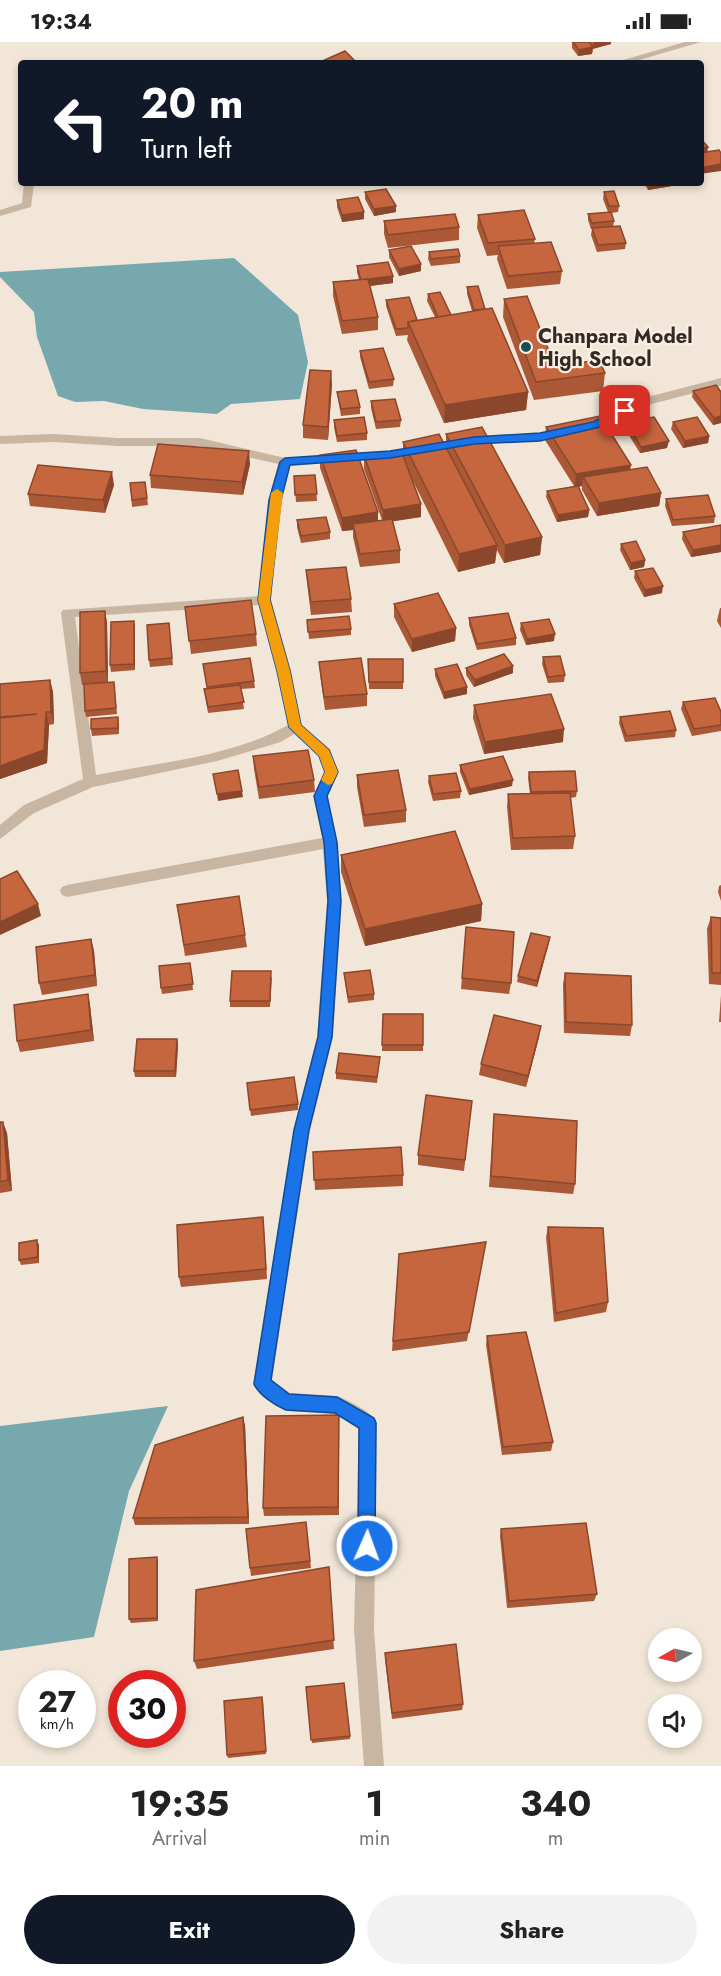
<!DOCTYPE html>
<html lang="en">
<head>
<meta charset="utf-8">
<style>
	:root { --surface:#fff; --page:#f2f2f2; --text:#222; --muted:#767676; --accent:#111827 }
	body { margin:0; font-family:Jost,sans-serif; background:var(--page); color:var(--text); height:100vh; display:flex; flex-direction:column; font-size:22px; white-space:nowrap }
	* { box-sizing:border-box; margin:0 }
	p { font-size:20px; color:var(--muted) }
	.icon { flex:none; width:33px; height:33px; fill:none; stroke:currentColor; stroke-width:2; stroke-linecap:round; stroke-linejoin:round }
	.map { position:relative; height:1724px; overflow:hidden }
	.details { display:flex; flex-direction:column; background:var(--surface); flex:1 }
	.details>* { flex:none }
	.guide { position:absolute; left:18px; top:18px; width:686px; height:126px; border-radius:6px; box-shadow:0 3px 9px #0003; background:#111827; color:#fff; overflow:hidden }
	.needle { width:39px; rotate:262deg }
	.buttons { position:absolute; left:648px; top:1586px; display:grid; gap:12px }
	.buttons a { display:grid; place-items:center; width:54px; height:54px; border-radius:50%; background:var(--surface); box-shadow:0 3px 9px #0003; font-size:30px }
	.speed { position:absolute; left:18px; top:1628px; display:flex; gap:12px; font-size:30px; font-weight:700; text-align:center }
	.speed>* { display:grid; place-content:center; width:78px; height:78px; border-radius:50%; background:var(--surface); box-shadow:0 3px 9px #0003; line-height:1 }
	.speed small { font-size:15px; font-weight:400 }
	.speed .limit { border:9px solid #d22; background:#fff; color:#111 }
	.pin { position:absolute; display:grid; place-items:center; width:51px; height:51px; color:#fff; margin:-26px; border-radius:12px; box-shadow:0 3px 9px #0006 }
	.me { position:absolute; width:66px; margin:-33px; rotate:2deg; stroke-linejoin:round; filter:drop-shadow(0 0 4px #0008) }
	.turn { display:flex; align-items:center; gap:21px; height:126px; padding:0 24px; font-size:27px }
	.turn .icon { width:78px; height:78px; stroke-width:2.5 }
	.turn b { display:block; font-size:42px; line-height:51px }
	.eta { display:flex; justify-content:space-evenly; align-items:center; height:102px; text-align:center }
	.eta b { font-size:36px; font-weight:700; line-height:42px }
	.cta { display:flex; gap:12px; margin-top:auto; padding:12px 24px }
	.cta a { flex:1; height:69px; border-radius:36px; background:var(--accent); color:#fff; font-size:24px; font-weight:700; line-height:69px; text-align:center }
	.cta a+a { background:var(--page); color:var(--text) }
	.status { display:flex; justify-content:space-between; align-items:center; height:42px; padding:0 30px; background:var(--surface); direction:ltr }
	.status svg { height:16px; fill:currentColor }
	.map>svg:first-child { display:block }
</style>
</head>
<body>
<div class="status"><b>19:34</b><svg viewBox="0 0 49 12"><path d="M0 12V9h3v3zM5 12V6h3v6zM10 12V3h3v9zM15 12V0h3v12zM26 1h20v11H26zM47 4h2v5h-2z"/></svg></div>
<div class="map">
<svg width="721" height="1724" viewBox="0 0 721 1724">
	<rect width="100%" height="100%" fill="#f1e6d7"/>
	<g fill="#76a8ad">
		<path d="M234 216 298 273 308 320 300 357 231 362 217 372 143 367 104 359 75 360 58 354 37 295 34 270 0 235V230Z"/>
		<path d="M168 1364 129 1449 94 1595 0 1609V1384Z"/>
	</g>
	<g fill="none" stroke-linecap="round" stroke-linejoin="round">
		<g fill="#c8b6a3" fill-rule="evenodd">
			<path d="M685 0H701L629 21H613Z"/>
			<path d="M24 141H34L31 165 0 174V168L22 161Z"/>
			<path d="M721 336V344L644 364 596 387 540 399 474 402 424 411 418 407 424 403 474 394 540 391 593 380 636 358Z"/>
			<path d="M53 392 118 396H200L285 416 383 409 389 413 383 417 290 424 281 458 271 558 291 629 301 683 330 707 338 730 328 754 337 800 341 859 333 995 310 1088 272 1338 290 1351 337 1354C349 1359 372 1369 377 1381L374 1588 384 1724H364L354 1588 359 1386 335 1372 287 1369C275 1364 258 1354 253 1342L294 1088 317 995 327 859 323 807 67 855 62 853 60 849 62 845 67 843 322 796 314 754 324 730 319 714 294 692 281 700 217 719 93 745 34 771 0 797V783L24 763 83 737 61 571 63 568 258 554 269 458 278 422 200 404H118L53 400 0 402V394ZM259 563 277 629 288 683C234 714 157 721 96 733L75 575Z"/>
		</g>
	</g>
	<g fill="#aa5836">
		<path d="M572 0H611V2L593 6 592 12 578 14 572 6Z"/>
		<path d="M644 141H679L678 143 648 148Z"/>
		<path d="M365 150 396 170 374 174 365 157Z"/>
		<path d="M604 150 619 164 618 170 611 171 614 179 613 185 626 201 625 207 597 210 591 193 592 187H591L588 178V172L608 170 603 157Z"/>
		<path d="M337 158 364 170V177L342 180 337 165Z"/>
		<path d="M478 173 535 197 534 201 562 229 560 242 507 247 497 217 498 213 487 214 477 186Z"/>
		<path d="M384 179 459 185V198L388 206 384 192Z"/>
		<path d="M389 208 421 222V229L399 234 389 215Z"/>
		<path d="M429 210 460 214V221L431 224 428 217Z"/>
		<path d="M357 224 393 234V241L370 244 378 275V288L342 292 333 254V240L359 238 357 230Z"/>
		<path d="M467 245 485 267 528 350 526 368 444 381 407 298 408 293 396 294 386 264V258L417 278 435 275 427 259 428 252 451 273 472 269 467 252Z"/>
		<path d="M504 257 555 324 605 331 603 349 534 358 503 275Z"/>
		<path d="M360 309 394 337 393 344 369 347 360 315Z"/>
		<path d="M332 342 328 398 303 396V383Z"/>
		<path d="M693 349 721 350V381L713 383 692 355Z"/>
		<path d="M337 350 360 365V372L341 374 338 357Z"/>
		<path d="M371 359 401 378 400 385 376 387 371 366Z"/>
		<path d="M334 378 367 391V398L337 400 334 385Z"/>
		<path d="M626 380 667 406 640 411 625 387Z"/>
		<path d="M673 380 709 394 708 401 683 406 671 387Z"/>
		<path d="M546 385 631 428 661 451 659 464 597 474 582 448V444L578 445 589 468 588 475 557 480 546 455 547 449 574 444 545 398Z"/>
		<path d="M446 392 542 495 540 513 504 521 497 508 495 521 458 530 412 437 421 475 392 479 400 508V521L360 525 353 495V488L342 489 320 426V413L378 479 382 478 364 427V413L403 412V400L446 406Z"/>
		<path d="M250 422 243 453 151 446 150 433Z"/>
		<path d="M315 433 317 459 296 460 294 434Z"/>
		<path d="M145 440 148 463 132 465 130 441Z"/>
		<path d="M114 443 105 471 30 464 28 452Z"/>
		<path d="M666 457 715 474 714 481 672 484 665 464Z"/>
		<path d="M297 478 330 490V497L301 501 297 485Z"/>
		<path d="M721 483V510L691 515 682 497 683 490Z"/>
		<path d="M621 502 645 518 644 525 630 528 620 508Z"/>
		<path d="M306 528 351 557 352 570 311 573 307 541Z"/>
		<path d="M635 529 662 551 644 555 634 536Z"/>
		<path d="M394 562 456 586 455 599 412 610 394 575Z"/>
		<path d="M185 565 256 592 257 604 191 612Z"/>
		<path d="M720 566H721V586L717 579Z"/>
		<path d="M105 569 107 581 108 640H114L117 672 86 675 85 669 84 643H82L80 631Z"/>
		<path d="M469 576 516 596V603L477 608 469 583Z"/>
		<path d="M307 578 351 587V593L309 597Z"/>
		<path d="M169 581 173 623 150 625 149 618Z"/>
		<path d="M521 581 554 599 526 603 520 588Z"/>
		<path d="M135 585V628L111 630 110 623Z"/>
		<path d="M543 615 565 633 564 640 548 641 542 622Z"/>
		<path d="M368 617H403V647H369Z"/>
		<path d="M319 620 367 652V664L325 668 320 632Z"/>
		<path d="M466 626 513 631 474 645 466 633Z"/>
		<path d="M435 627 467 652 444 657 435 634Z"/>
		<path d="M204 628 254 639 255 646 241 647 244 667 208 671 205 654 204 647H207Z"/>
		<path d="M50 638 53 650 54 682 49 683 47 721 0 737V642Z"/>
		<path d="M683 660 721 670V689L692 694 681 667Z"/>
		<path d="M474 663 563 700 484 712 473 676Z"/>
		<path d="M118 675 119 682V692L92 694 91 687Z"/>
		<path d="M620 675 676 688 675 695 625 700 619 681Z"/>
		<path d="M253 714 314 738 315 750 259 757 254 727Z"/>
		<path d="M460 723 512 744 469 753 460 730Z"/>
		<path d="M529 730 577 749 576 755 570 756 575 794 573 807 511 808 507 765 508 752H530L528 736Z"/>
		<path d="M357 733 406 768V780L364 785 357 745Z"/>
		<path d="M429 734 461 749 460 756 433 759 428 740Z"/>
		<path d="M341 813 482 862 481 879 365 904 341 830Z"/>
		<path d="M721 843V859L718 850 719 844Z"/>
		<path d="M177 863 245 893 247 905 185 914Z"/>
		<path d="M711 875 721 876V943L709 942 707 887Z"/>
		<path d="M466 885 511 941 509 952 461 947Z"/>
		<path d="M550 895 537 945 517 940 518 934Z"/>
		<path d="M91 897 94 909 97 944 42 953 39 941Z"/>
		<path d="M190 921 193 948 162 952 161 946Z"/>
		<path d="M344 931 374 952V958L348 961Z"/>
		<path d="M565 931 632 983 630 994 564 991 563 942Z"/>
		<path d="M272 935 270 965H230V959Z"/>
		<path d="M88 952 90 963 94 999 20 1010 17 999Z"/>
		<path d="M721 953V980H719Z"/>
		<path d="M383 972 423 1003V1009H382Z"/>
		<path d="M539 995 526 1045 479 1033 481 1022Z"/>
		<path d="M177 997 178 1003 176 1035H135L134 1029Z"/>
		<path d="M380 1015 377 1041 336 1037V1031Z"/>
		<path d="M247 1041 298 1062V1068L251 1074Z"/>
		<path d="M472 1059 464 1129 418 1123V1113Z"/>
		<path d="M494 1072 575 1142 573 1152 489 1145Z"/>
		<path d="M0 1080 7 1091 12 1149 0 1151Z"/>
		<path d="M313 1110 403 1133V1144L315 1148Z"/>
		<path d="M264 1185 267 1237 181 1245 179 1235Z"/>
		<path d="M548 1185 608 1260 606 1270 554 1280 546 1195Z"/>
		<path d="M486 1200 467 1299 392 1309 399 1212Z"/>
		<path d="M39 1203V1221L21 1223 19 1218Z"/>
		<path d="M487 1294 553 1400 551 1409 502 1413 486 1303Z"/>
		<path d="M339 1373V1473L264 1474 263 1466Z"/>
		<path d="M245 1383 249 1482 135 1483 133 1476Z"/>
		<path d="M306 1480 311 1526 251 1534 250 1526Z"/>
		<path d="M501 1487 597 1552 594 1559 507 1566 500 1494Z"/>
		<path d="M158 1519V1579L131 1581 129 1577Z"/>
		<path d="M329 1525 334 1607 197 1627 194 1619Z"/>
		<path d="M385 1611 463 1662 462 1668 392 1677 385 1617Z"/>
		<path d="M306 1645 350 1694V1697L312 1701Z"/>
		<path d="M263 1658 266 1712 228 1716 227 1713Z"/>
	</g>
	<g fill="#8b472c">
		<path d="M594 0H611V2L593 7Z"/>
		<path d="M593 5 592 12 578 14 579 8Z"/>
		<path d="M708 105 707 112 700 113V107Z"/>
		<path d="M721 122V129L700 132V126Z"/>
		<path d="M649 141H679L678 143 648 148Z"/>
		<path d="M396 164V170L374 174V167Z"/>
		<path d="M364 170V177L342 180V173Z"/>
		<path d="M421 222V229L399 234V227Z"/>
		<path d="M393 234V241L361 245V238Z"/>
		<path d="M331 329 332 342 328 398V385Z"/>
		<path d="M528 350 526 368 444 381 445 363Z"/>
		<path d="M721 374V381L713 383 714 376Z"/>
		<path d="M709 394 708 401 683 406 685 399Z"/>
		<path d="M669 399 667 406 640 411 641 405Z"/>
		<path d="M249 409 250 422 243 453 242 440Z"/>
		<path d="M631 423 629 436 583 435 582 444 575 445 576 432Z"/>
		<path d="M112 430 114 443 105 471 103 458Z"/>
		<path d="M661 451 659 464 597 474 599 461Z"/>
		<path d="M421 462V475L383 481V468Z"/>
		<path d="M589 468 588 475 557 480 558 473Z"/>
		<path d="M378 470V483L353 482V488L342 489V476Z"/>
		<path d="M542 495 540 513 504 521 505 503Z"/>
		<path d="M497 503 495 521 458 530 459 512Z"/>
		<path d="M721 503V510L691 515 693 508Z"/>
		<path d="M645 518 644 525 630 528 631 521Z"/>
		<path d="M663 544 662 551 644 555 645 548Z"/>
		<path d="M105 569 107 581 108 641 106 629Z"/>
		<path d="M134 579 135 585V628L134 622Z"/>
		<path d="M456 586 455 599 412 610V597Z"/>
		<path d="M555 592 554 599 526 603 527 597Z"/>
		<path d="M513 624V631L474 645 475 638Z"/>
		<path d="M50 638 53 650 54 682 51 670Z"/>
		<path d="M467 645V652L444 657V650Z"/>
		<path d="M46 670 49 683 47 721 0 737V724Z"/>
		<path d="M564 687 563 700 484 712 485 700Z"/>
		<path d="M513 738 512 744 469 753 470 747Z"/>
		<path d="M242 749 243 755 218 759 217 752Z"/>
		<path d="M38 862 41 874 0 893V880Z"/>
		<path d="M482 862 481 879 365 904V887Z"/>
		<path d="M550 895 549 901 537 945V939Z"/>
		<path d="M91 897 94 909 97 944 95 933Z"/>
		<path d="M88 952 90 963 94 999 91 988Z"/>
		<path d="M541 984 539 995 526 1045 528 1034Z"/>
		<path d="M177 997 178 1003 176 1035 175 1029Z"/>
		<path d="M3 1080 7 1091 12 1149 8 1138Z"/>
		<path d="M37 1198 39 1203V1221L38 1215Z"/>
		<path d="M243 1375 245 1383 249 1482 248 1475Z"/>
		<path d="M157 1515 158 1519V1579L157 1576Z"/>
	</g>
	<g fill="#c6663f" stroke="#8b472c" stroke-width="1.5">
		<path d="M573 0H589L593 5 579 8Z"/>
		<path d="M345 9 357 21H318Z"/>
		<path d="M700 96 708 105 700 107Z"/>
		<path d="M719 108 721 111V122L700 126V111Z"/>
		<path d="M386 147 396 164 374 167 365 150Z"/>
		<path d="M614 149 619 164H609L604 150Z"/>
		<path d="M358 155 364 170 342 173 337 158Z"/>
		<path d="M524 168 535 197 488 201 478 173Z"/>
		<path d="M611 170 614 179 592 181 588 172Z"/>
		<path d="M455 172 459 185 388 193 384 179Z"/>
		<path d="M620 184 626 201 598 203 592 186Z"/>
		<path d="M551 200 562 229 508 234 498 204Z"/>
		<path d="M411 204 421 222 399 227 389 208Z"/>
		<path d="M458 207 460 214 431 217 429 210Z"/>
		<path d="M388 220 393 234 361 238 357 224Z"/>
		<path d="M368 237 378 275 342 279 333 240Z"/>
		<path d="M478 244 485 267 474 268 467 245Z"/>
		<path d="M440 250 451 273 438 275 428 252Z"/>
		<path d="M527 254 555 324 599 318 605 331 536 340 504 257Z"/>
		<path d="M409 255 417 278 408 280V286L396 287 386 258Z"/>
		<path d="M492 266 528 350 445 363 408 280Z"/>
		<path d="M383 306 394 337 369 340 360 309Z"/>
		<path d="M310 328 331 329 328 385 303 383Z"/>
		<path d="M716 343 721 350V374L714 376 693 349Z"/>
		<path d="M356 348 360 365 341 367 337 350Z"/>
		<path d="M395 357 401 378 376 380 371 359Z"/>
		<path d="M600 374 631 423 576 432 546 385Z"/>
		<path d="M364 375 367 391 337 394 334 378Z"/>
		<path d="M654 375 669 399 641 405 626 380Z"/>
		<path d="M697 375 709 394 685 399 673 380Z"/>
		<path d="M482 385 542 495 505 503 446 392Z"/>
		<path d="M439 392 497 503 459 512 403 400Z"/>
		<path d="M158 402 249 409 242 440 150 433Z"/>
		<path d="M356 408 378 470 342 476 320 413Z"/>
		<path d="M401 408 421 462 383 468 364 413Z"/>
		<path d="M38 423 112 430 103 458 28 452Z"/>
		<path d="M647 425 661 451 599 461 583 435Z"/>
		<path d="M315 433 317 452 295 453 294 434Z"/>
		<path d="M145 440 147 456 132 458 130 441Z"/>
		<path d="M578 444 589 468 558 473 547 449Z"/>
		<path d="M708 453 715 474 673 478 666 457Z"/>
		<path d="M326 475 330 490 301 494 297 478Z"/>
		<path d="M392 477 400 508 360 512 353 482Z"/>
		<path d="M721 483V503L693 508 683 490Z"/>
		<path d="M636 499 645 518 631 521 621 502Z"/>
		<path d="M346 525 351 557 311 560 306 528Z"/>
		<path d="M653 526 663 544 645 548 635 529Z"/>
		<path d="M438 551 456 586 412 597 394 562Z"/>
		<path d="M251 558 256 592 189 599 185 565Z"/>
		<path d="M105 569 106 629 80 631V570Z"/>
		<path d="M508 571 516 596 477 602 469 576Z"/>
		<path d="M349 574 351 587 308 590 307 578Z"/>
		<path d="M549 577 555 592 527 597 521 581Z"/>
		<path d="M134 579V622L110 623 111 580Z"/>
		<path d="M169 581 172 616 149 618 147 583Z"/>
		<path d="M504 612 513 624 475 638 466 626Z"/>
		<path d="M560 614 565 633 548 635 543 615Z"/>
		<path d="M250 616 254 639 207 645 203 622Z"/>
		<path d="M361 616 367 652 324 655 319 620Z"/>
		<path d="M368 617H403V640H369Z"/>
		<path d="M457 622 467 645 444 650 435 627Z"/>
		<path d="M50 638 51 670H46L44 708 0 724V676L37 672 0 675V642Z"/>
		<path d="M114 640 116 666 85 669 84 642Z"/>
		<path d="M240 643 244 660 208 665 204 647Z"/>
		<path d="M551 652 564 687 485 700 474 663Z"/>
		<path d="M715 656 721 670V683L694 687 683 660Z"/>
		<path d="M670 669 676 688 626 694 620 675Z"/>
		<path d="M118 675V686L91 687V677Z"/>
		<path d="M308 708 314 738 259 745 253 714Z"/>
		<path d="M503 714 513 738 470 747 460 723Z"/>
		<path d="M238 728 242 749 217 752 213 732Z"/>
		<path d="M398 728 406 768 364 773 357 733Z"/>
		<path d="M575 729 577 749 531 750 529 730Z"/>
		<path d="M456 731 461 749 433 752 429 734Z"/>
		<path d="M570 751 575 794 513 796 508 752Z"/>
		<path d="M455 789 482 862 365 887 341 813Z"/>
		<path d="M17 829 38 862 0 880V837Z"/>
		<path d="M239 854 245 893 184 903 177 863Z"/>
		<path d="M711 875 721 876V931H712Z"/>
		<path d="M466 885 514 890 511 941 462 936Z"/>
		<path d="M531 891 550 895 537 939 518 934Z"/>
		<path d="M91 897 95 933 39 941 36 905Z"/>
		<path d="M190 921 193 942 161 946 159 924Z"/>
		<path d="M370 928 374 952 348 955 344 931Z"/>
		<path d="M232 929H271L270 959H230Z"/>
		<path d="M565 931 631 934 632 983 566 980Z"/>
		<path d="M88 952 91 988 17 999 14 963Z"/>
		<path d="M383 972H423V1003H382Z"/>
		<path d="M494 973 541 984 528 1034 481 1022Z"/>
		<path d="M137 997H177L175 1029H134Z"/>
		<path d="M339 1011 380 1015 377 1035 336 1031Z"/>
		<path d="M294 1035 298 1062 250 1068 247 1041Z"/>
		<path d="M426 1053 472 1059 465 1118 418 1113Z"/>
		<path d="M494 1072 577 1079 575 1142 491 1134Z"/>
		<path d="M0 1080H3L8 1138 0 1140Z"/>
		<path d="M401 1105 403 1133 314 1138 313 1110Z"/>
		<path d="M263 1175 266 1227 179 1235 177 1183Z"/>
		<path d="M548 1185 603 1186 608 1260 556 1271Z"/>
		<path d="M37 1198 38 1215 19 1218V1201Z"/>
		<path d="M486 1200 469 1290 393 1299 399 1212Z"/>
		<path d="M526 1290 553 1400 503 1405 487 1294Z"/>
		<path d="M339 1373 338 1465 263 1466 266 1374Z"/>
		<path d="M243 1375 248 1475 133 1476 155 1403Z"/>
		<path d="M306 1480 310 1519 250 1526 246 1487Z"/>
		<path d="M586 1481 597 1552 509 1559 501 1487Z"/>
		<path d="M157 1515V1576L129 1577V1517Z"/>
		<path d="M329 1525 334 1598 194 1619 196 1548Z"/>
		<path d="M456 1602 463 1662 392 1671 385 1611Z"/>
		<path d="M344 1641 350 1694 311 1698 306 1645Z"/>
		<path d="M262 1655 266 1709 227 1713 224 1659Z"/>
	</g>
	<path fill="#1a73e8" stroke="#114b97" stroke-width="1.5" d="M625 365 630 369 629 371 600 385 540 399 474 402 390 416 290 423 281 458 270 558 290 629 301 683 329 708 338 730 327 754 337 800 341 859 332 995 309 1088 271 1338 289 1352 337 1355 374 1376 376 1381 375 1504 373 1510 367 1512 361 1510 358 1504 359 1386 335 1371 286 1368C276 1364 259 1353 254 1342L294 1088 318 995 328 859 324 800 314 754 325 730 319 714 289 685 277 629 258 558 269 458 280 420 285 416 390 409 474 395 540 391 593 380Z"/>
	<path fill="#f59e0b" d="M277 447 283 451 270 558 290 629 301 683 329 708 338 730 332 742 328 743 321 738 325 730 319 714 289 685 277 629 258 558 271 451Z"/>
	<circle fill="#1b4e54" stroke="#f9efe3" stroke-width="2" cx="526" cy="305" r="6"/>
	<g text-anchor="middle" stroke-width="4.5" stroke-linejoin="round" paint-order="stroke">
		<g font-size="20" font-weight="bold" fill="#332a25" stroke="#f9efe3" text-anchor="start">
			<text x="538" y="301">Chanpara Model<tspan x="538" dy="23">High School</tspan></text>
		</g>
	</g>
</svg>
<div class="buttons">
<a><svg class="needle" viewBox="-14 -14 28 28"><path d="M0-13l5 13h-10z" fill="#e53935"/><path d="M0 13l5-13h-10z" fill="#767676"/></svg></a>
<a><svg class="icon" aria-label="sound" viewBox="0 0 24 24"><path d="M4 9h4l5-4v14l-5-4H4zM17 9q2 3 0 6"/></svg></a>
</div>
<div class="speed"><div>27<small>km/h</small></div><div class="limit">30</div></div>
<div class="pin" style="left:625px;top:369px;background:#d93025"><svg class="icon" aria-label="arrive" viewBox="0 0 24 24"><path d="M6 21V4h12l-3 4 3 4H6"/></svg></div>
<svg class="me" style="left:367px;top:1504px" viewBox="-20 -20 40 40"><circle r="17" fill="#1a73e8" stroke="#fff" stroke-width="3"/><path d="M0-11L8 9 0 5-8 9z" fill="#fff"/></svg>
<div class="guide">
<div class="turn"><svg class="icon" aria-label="left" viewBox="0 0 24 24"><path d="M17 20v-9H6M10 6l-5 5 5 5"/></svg><div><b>20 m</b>Turn left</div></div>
</div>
</div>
<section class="details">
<div class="eta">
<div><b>19:35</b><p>Arrival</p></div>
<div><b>1</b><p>min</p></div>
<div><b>340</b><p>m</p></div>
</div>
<div class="cta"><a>Exit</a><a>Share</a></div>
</section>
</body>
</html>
